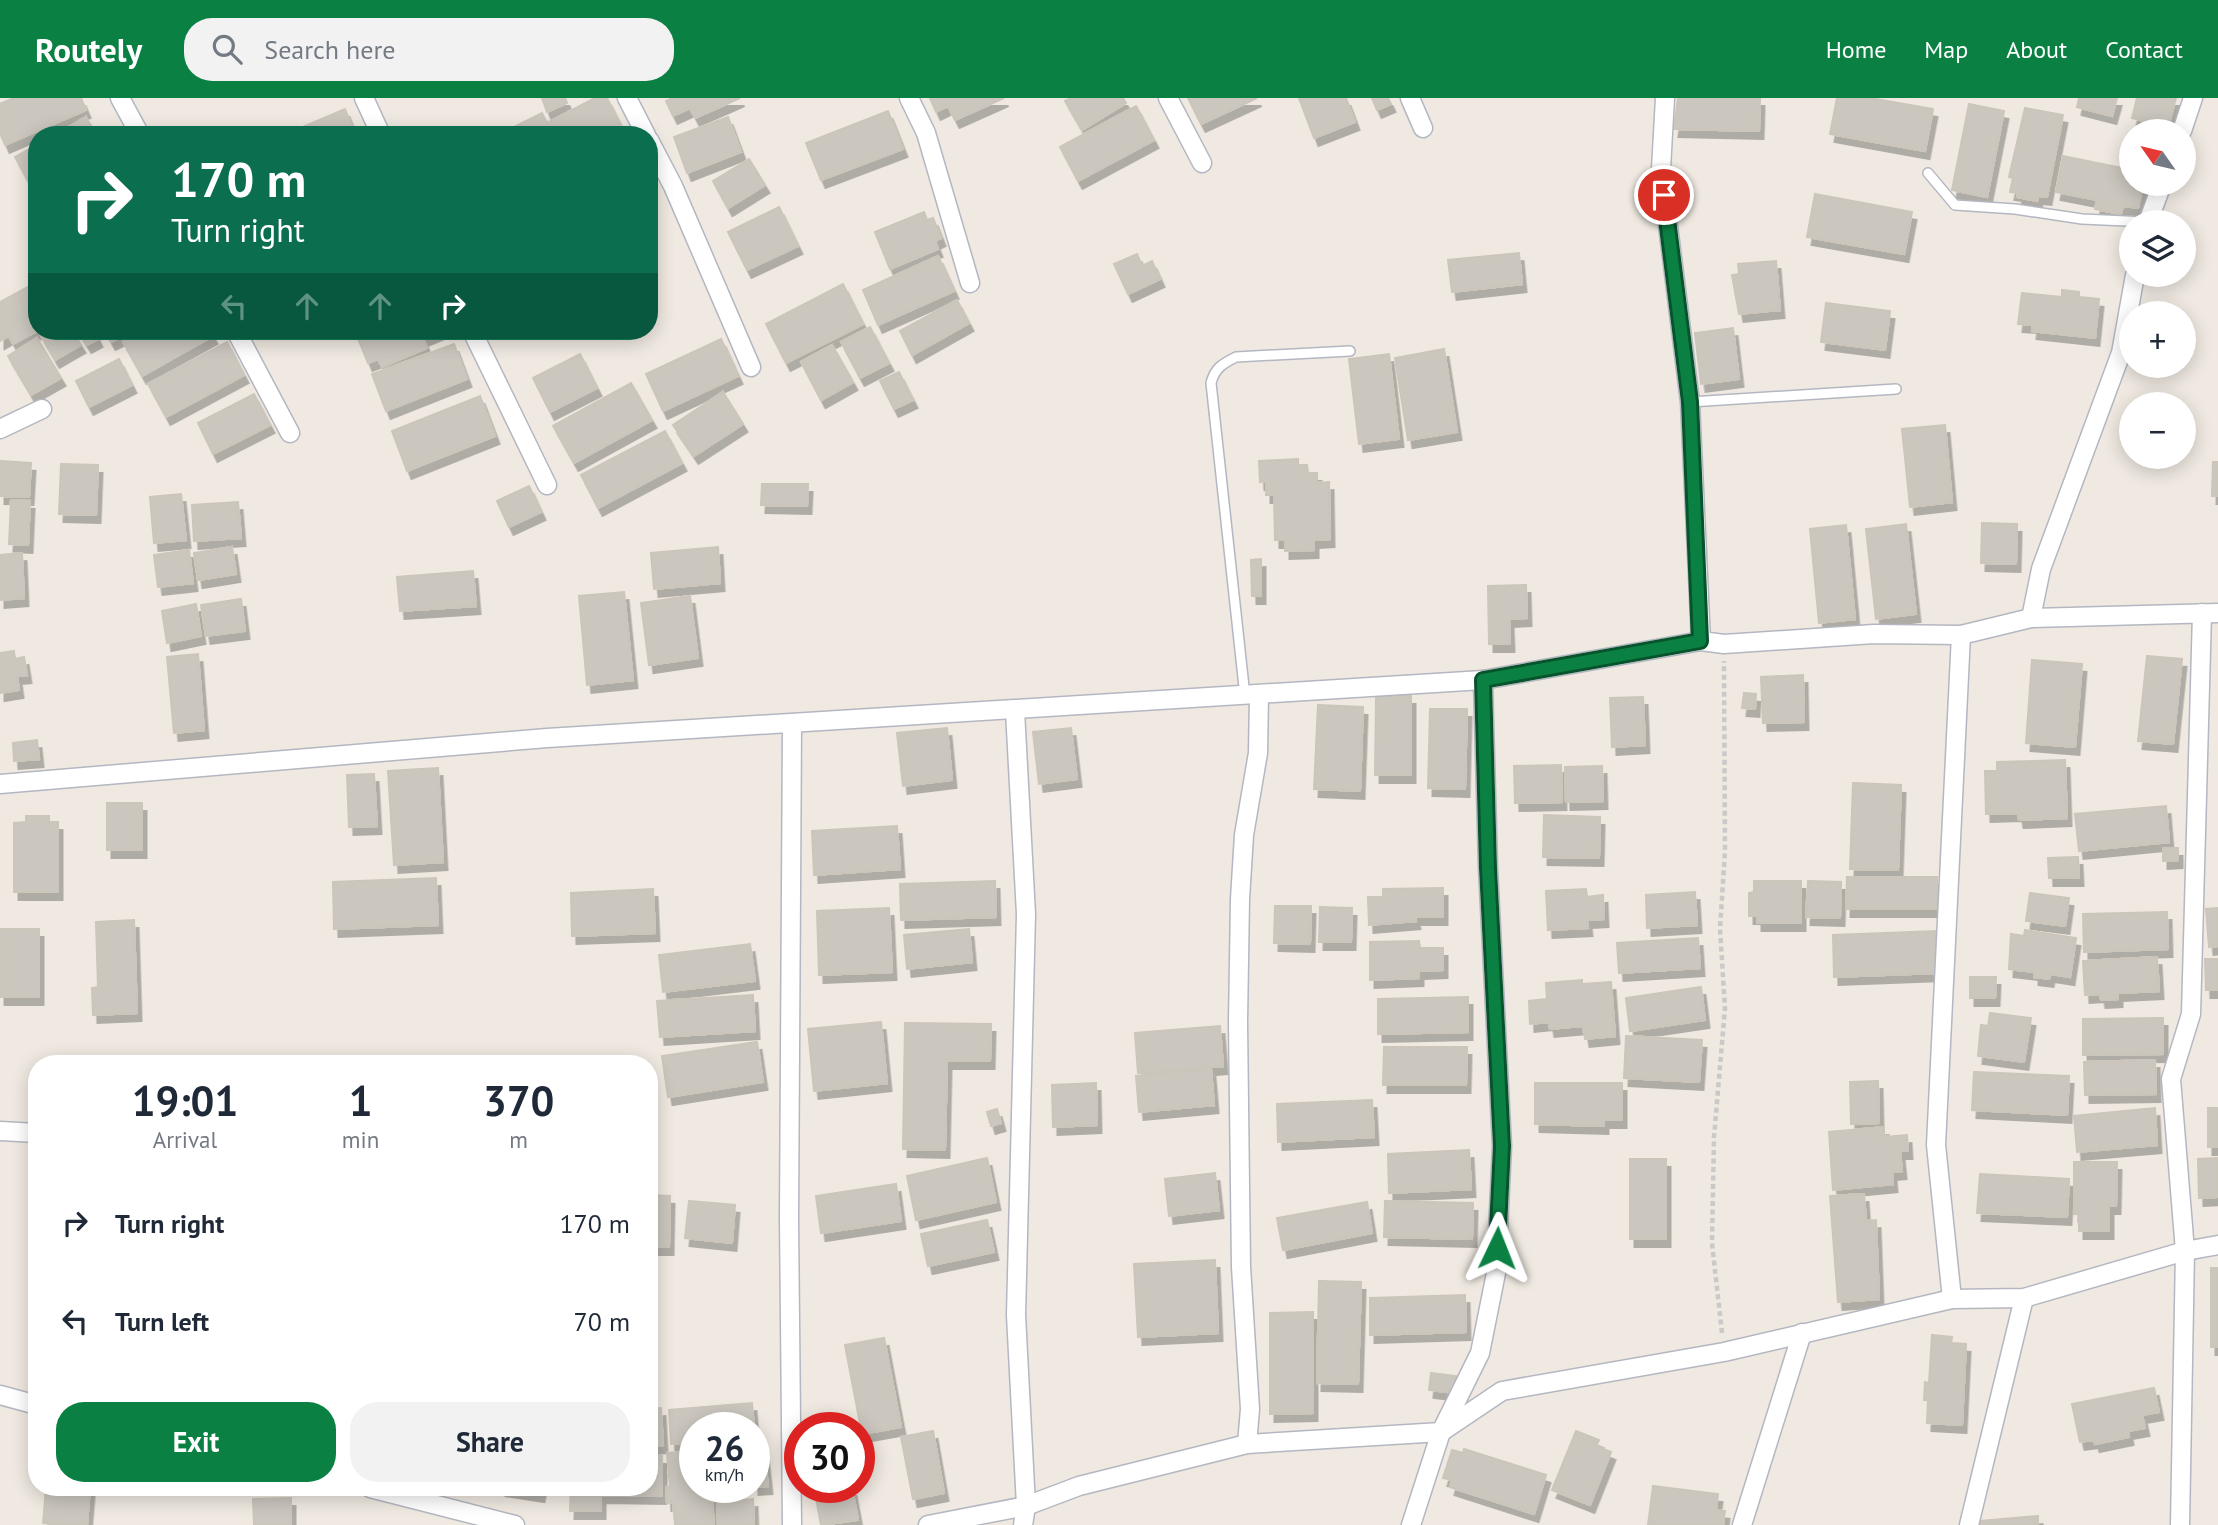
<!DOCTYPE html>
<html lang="en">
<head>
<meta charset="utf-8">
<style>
	:root { --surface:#fff; --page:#f2f2f3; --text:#1f2937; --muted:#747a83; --accent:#0b8043 }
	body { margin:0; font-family:"PT Sans",sans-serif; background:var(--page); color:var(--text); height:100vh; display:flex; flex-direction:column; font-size:26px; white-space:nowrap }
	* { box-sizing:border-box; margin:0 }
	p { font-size:23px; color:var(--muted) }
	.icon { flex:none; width:38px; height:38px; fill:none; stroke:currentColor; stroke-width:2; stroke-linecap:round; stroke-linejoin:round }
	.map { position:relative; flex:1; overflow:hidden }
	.details { position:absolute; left:28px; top:957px; width:630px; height:441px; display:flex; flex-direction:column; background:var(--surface); border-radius:28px; box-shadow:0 4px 18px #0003 }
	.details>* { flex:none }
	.guide { position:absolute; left:28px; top:28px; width:630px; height:214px; border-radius:28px; box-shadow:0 4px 18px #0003; background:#0b6e4f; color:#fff; overflow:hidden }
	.needle { width:46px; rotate:304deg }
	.controls { position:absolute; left:2119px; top:21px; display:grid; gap:14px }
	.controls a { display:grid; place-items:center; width:77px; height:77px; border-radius:50%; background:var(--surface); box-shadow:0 4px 18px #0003; font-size:35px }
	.speed { position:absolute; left:679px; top:1314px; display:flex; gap:14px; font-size:35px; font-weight:700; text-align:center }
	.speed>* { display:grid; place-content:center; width:91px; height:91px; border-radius:50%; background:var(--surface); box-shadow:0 4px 18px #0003; line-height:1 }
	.speed small { font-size:18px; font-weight:400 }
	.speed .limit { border:10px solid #d22; background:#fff; color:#111 }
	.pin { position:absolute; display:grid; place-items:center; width:60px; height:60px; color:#fff; margin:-30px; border:4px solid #fff; border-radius:50%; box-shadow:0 2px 7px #0007 }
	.me { position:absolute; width:77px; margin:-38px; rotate:2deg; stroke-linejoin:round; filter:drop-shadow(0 0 5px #0008) }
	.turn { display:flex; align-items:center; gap:24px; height:147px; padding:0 28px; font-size:32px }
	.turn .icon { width:91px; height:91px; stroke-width:2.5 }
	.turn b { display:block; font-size:49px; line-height:60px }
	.lanes { display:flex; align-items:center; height:66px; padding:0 28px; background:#0003; justify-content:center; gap:35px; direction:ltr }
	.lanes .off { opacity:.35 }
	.eta { display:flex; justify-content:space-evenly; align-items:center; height:119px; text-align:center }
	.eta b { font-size:42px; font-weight:700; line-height:49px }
	.cta { display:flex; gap:14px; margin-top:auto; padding:14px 28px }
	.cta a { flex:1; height:80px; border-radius:28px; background:var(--accent); color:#fff; font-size:28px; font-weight:700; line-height:80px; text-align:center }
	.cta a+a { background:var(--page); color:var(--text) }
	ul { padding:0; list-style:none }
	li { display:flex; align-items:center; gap:21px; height:98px; padding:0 28px }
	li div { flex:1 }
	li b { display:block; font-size:26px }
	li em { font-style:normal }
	header { display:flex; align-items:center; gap:42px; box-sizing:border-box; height:98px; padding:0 35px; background:var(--accent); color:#fff }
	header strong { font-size:33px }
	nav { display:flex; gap:38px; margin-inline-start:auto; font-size:24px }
	.search { width:490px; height:63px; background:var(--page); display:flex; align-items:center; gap:18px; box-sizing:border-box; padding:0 24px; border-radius:28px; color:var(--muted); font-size:26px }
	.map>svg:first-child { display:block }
</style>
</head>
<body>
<header>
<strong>Routely</strong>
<div class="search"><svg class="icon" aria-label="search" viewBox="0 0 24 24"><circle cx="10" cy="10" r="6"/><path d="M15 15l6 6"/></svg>Search here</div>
<nav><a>Home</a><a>Map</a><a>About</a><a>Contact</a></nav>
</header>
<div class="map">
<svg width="2218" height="1427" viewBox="0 0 2218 1427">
	<defs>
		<filter id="shadow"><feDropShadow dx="4.5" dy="8" stdDeviation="0" flood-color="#0004"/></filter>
	</defs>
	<rect width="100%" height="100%" fill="#efe9e1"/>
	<g fill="#cbc7bf" stroke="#cbc5ba" stroke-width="2" filter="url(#shadow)">
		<path d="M14 0H81L86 12 5 47 0 35V6Z"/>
		<path d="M542 0H565L567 5 547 14Z"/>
		<path d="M595 0H607L623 32 612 37H518L514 29 542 15 547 25Z"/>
		<path d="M673 0H740L695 20 690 10 673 18 666 3Z"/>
		<path d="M930 0H1004L955 22 948 8 936 14Z"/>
		<path d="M1071 0H1123L1126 5 1082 32 1065 3Z"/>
		<path d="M1188 0H1257L1201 26Z"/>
		<path d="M1299 0H1346L1355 24 1314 40Z"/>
		<path d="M1372 0H1388L1391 6 1377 12Z"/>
		<path d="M1678 0H1760L1759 33 1674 31Z"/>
		<path d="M1837 0H1870L1933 11 1925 53 1830 36Z"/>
		<path d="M2079 0H2117L2112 18 2077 9Z"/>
		<path d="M2137 0H2176L2168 29 2132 20Z"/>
		<path d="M1969 6 2004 13 1987 99 1952 92Z"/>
		<path d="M1136 8 1154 42 1078 83 1060 49Z"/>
		<path d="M2025 10 2063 17 2047 99 2038 98 2037 103 2017 99 2018 95 2010 94 2013 80 2009 79Z"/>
		<path d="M345 11 355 37H284Z"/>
		<path d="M888 13 903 51 821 82 806 45Z"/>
		<path d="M86 19 96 37H55Z"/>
		<path d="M728 19 741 54 687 75 674 39Z"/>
		<path d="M37 47V89L33 92 15 59Z"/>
		<path d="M2063 58 2132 72V86H2143L2138 110 2123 108 2121 116 2095 111 2097 102 2056 94Z"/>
		<path d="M749 61 765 87 728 110 713 83Z"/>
		<path d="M1815 96 1912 114 1904 156 1807 139Z"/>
		<path d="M779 109 798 148 747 172 728 134Z"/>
		<path d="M924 114 927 122 933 120 941 140 935 143 938 151 890 171 875 134Z"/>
		<path d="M1519 155 1522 186 1452 194 1448 162Z"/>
		<path d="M1137 156 1142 168 1152 163 1160 181 1128 196 1114 166Z"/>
		<path d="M938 158 954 193 878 227 863 192Z"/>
		<path d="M1776 163 1780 212 1739 216 1732 177 1739 176 1738 166Z"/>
		<path d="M37 184V233L13 246 9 238 0 243V204Z"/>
		<path d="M843 186 863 226 786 265 766 226Z"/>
		<path d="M2062 192 2079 194V199L2099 201 2095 240 2032 233 2033 227 2018 226 2022 195 2062 199Z"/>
		<path d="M957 202 969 225 912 257 900 233Z"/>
		<path d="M1826 205 1890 213 1885 252 1821 244Z"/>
		<path d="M870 229 889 265 860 280 841 244Z"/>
		<path d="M1733 230 1739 281 1701 286 1695 235Z"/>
		<path d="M50 233H72L81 247 55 262 41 238Z"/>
		<path d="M78 233H94L98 241 87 247Z"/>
		<path d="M105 233H133L111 244Z"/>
		<path d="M144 233H210L213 238 142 278 123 244Z"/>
		<path d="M355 233H440L423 240 427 250 382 269 378 261 368 265Z"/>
		<path d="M37 240 61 280 31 297 8 258Z"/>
		<path d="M721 241 738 278 663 313 646 276Z"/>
		<path d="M227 244 244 277 166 319 148 286Z"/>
		<path d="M454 246 467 281 386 313 372 276Z"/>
		<path d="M832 247 853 284 821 302 801 264Z"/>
		<path d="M1444 251 1457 334 1408 342 1395 260Z"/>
		<path d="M580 256 597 290 550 314 533 280Z"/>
		<path d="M1389 256 1399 341 1359 346 1349 261Z"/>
		<path d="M119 261 132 287 89 309 76 283Z"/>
		<path d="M899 274 913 302 894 311 880 283Z"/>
		<path d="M631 285 652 322 574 365 553 328Z"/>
		<path d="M723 294 743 326 694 358 673 327Z"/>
		<path d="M254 296 270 327 213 356 198 325Z"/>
		<path d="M480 298 495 338 407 373 392 333Z"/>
		<path d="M1945 327 1952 404 1910 409 1902 331Z"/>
		<path d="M665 333 682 365 598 410 581 377Z"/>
		<path d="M1298 361V367H1307L1308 375H1317V385L1329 384 1330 441 1314 442V452L1285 453V442H1275L1274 397H1266V383L1260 384 1259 363Z"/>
		<path d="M0 363 31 365 29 399 0 398Z"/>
		<path d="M2213 364H2218V398H2212Z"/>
		<path d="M61 366 98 367 96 417 59 416Z"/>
		<path d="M762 386H808L807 408 761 407Z"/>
		<path d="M529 388 541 414 509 429 497 403Z"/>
		<path d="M181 396 186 442 154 445 150 399Z"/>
		<path d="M11 402 30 403 28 447 9 446Z"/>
		<path d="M238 404 241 440 194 443 192 407Z"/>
		<path d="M1982 425 2017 426 2016 466 1981 465Z"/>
		<path d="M1906 426 1916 516 1876 521 1866 431Z"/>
		<path d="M1846 427 1855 521 1819 525 1810 431Z"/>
		<path d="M232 449 236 476 198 482 194 455Z"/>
		<path d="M718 449 720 485 654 491 651 455Z"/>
		<path d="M189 452 193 485 158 489 154 457Z"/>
		<path d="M22 455 24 500 0 502V457Z"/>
		<path d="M1261 461V498H1252L1251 462Z"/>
		<path d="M473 473 476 508 400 513 397 479Z"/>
		<path d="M1526 487 1527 520 1509 521 1510 546H1489L1488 488Z"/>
		<path d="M624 494 633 582 587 587 579 498Z"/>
		<path d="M690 498 698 560 649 567 641 505Z"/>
		<path d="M241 501 245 533 206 538 201 507Z"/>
		<path d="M196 506 201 538 167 545 162 513Z"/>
		<path d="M14 553 15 561 24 559 27 577 17 578 19 592 0 595V555Z"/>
		<path d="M198 556 204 632 174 635 167 559Z"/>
		<path d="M2147 558 2182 561 2173 646 2138 643Z"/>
		<path d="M2032 562 2082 566 2075 649 2026 645Z"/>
		<path d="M1803 577 1804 624 1763 625 1761 579Z"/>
		<path d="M1744 595 1756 596 1755 611 1742 610Z"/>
		<path d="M1376 598H1411V677H1375Z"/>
		<path d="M1643 599 1645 647 1612 649 1610 600Z"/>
		<path d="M1318 607 1363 609 1360 693 1314 691Z"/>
		<path d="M1430 611H1467L1465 691 1428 690Z"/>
		<path d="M947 630 952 682 903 688 897 635Z"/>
		<path d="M1071 630 1077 681 1039 686 1033 634Z"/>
		<path d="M37 642 39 661 14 663 13 645Z"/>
		<path d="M2065 662 2067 720 2019 722 2018 715 1986 716 1985 673H1997V664Z"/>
		<path d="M1561 667 1562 704 1515 705 1514 668Z"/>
		<path d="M1602 668 1603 703 1566 704 1565 669Z"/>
		<path d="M438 670 443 764 394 767 388 673Z"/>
		<path d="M374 676 377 728 349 729 347 677Z"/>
		<path d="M1853 685 1901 687 1898 772 1850 771Z"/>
		<rect x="107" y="705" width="35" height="47"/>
		<path d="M2166 708 2169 744 2079 753 2075 716Z"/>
		<path d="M1544 717 1600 719 1599 760 1543 759Z"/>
		<path d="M26 718H49V724H58V794H14V725L26 724Z"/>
		<path d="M897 728 900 771 814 777 812 733Z"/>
		<path d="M2163 750H2178V762L2163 763Z"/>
		<path d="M2078 759 2079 780H2049L2048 760Z"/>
		<path d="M1847 779H1937V811H1846Z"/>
		<path d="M436 780 438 827 334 831 333 784Z"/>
		<path d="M995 783 996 819 901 822 900 786Z"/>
		<path d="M1754 783H1801V825H1757V818H1749V795L1754 794Z"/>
		<path d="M1808 783 1841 784 1840 820 1806 819Z"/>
		<path d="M1443 790V819H1415L1416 823 1369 827 1368 799H1383V791Z"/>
		<path d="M653 791 655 835 572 838 571 795Z"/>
		<path d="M1586 791 1587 799 1603 797 1604 821 1587 822 1588 830 1548 832 1546 793Z"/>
		<path d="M1695 794 1697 827 1647 830 1646 797Z"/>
		<path d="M2030 795 2069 800 2065 828 2026 823Z"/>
		<path d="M1275 808H1311L1310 846 1274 845Z"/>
		<path d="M1320 809 1352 810 1351 844H1319Z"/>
		<path d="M889 810 892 874 819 877 817 813Z"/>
		<path d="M2218 810V848L2209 849 2206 811Z"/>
		<path d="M2167 814 2168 851 2084 854 2083 816Z"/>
		<path d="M134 822 137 915 93 917 92 890 98 889 96 824Z"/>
		<rect x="0" y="831" width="39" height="68"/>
		<path d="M969 831 972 864 907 871 904 837Z"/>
		<path d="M2025 832 2076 840 2070 879 2050 876 2049 881 2034 879V874L2009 871 2011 836 2024 838Z"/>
		<path d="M1937 833 1938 875 1834 879 1833 837Z"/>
		<path d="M1698 840 1700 870 1619 875 1617 845Z"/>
		<path d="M1419 843 1420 850H1443V872L1419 873V880L1370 882V844Z"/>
		<path d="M750 846 755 883 663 894 659 857Z"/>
		<path d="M2157 859 2159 893 2118 895V901L2101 902 2100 896 2085 897 2083 863Z"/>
		<path d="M2205 861H2218V892H2206Z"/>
		<path d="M1970 879H1996L1995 900H1970Z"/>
		<path d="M1582 882V886L1611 884 1615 938 1585 941 1583 928 1550 931 1549 924 1530 926 1529 903 1547 901 1546 885Z"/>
		<path d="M1701 889 1705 922 1630 933 1626 900Z"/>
		<path d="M753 897 755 933 660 939 657 903Z"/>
		<path d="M1468 899V934L1378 936V901Z"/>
		<path d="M1990 915 2031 920 2024 964 1978 958 1981 927 1988 928Z"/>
		<path d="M2163 920V956L2083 957V921Z"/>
		<path d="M881 924 887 985 814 993 808 931Z"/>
		<path d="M905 925 991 926 990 963H947L945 1052 903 1051Z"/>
		<path d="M1220 928 1223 968 1138 975 1135 935Z"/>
		<path d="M1626 938 1702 942 1699 984 1624 980Z"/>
		<path d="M757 944 763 984 668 999 662 958Z"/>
		<path d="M1384 949H1467L1466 987H1383Z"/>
		<path d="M2155 962 2156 996 2085 997 2084 964Z"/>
		<path d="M1211 971 1214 1007 1139 1014 1136 978Z"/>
		<path d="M1974 974 2069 978 2067 1017 1972 1012Z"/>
		<path d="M1878 983 1879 1025 1851 1026 1850 984Z"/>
		<path d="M1096 985 1097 1027 1053 1029 1052 987Z"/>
		<path d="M1535 985H1622V1022H1604V1028L1535 1026Z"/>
		<path d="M1372 1002 1374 1039 1278 1044 1277 1006Z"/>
		<path d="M2155 1010 2157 1047 2077 1054 2074 1018Z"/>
		<rect x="2208" y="1010" width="10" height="39"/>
		<path d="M997 1011 1001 1025 991 1028 987 1014Z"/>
		<path d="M1884 1029V1039L1907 1037 1908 1053H1900L1902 1073 1892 1074 1893 1086 1833 1092 1829 1034Z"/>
		<path d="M1469 1052 1471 1091 1389 1095 1388 1056Z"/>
		<path d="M987 1060 996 1104 916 1122 907 1078Z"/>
		<path d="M2218 1060V1099L2199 1100 2198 1061Z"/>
		<rect x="1630" y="1061" width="36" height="80"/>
		<path d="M2074 1064H2117L2116 1108H2109V1133H2079V1116H2074Z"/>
		<path d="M1215 1075 1219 1112 1169 1118 1165 1081Z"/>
		<path d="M1980 1076 2069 1081 2067 1119 1977 1115Z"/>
		<path d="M896 1086 901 1123 821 1135 816 1098Z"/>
		<path d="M1864 1096 1866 1123 1876 1122 1879 1201 1838 1204 1830 1098Z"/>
		<path d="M649 1097 670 1098 669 1149H649Z"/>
		<path d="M689 1103 735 1107 732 1145 685 1140Z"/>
		<path d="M1385 1103 1473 1105 1472 1141 1384 1139Z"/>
		<path d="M1367 1104 1372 1135 1283 1152 1277 1120Z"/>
		<path d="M987 1122 994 1154 928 1168 921 1136Z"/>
		<path d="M1215 1162 1218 1235 1138 1239 1134 1166Z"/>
		<rect x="2211" y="1170" width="7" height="79"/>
		<path d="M1319 1183 1361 1184 1358 1286 1317 1285Z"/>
		<path d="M1465 1197 1466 1234 1370 1237V1200Z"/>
		<path d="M1313 1214V1315L1270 1316V1215Z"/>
		<path d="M1932 1237 1952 1239 1951 1245 1966 1246 1962 1327 1927 1325 1928 1302H1924L1925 1284 1929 1285Z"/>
		<path d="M884 1240 901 1329 862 1336 845 1247Z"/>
		<path d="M1431 1275 1456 1278 1454 1295 1429 1292Z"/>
		<path d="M2154 1290 2159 1314 2142 1317 2145 1330 2128 1333 2129 1339 2095 1346 2094 1342 2080 1344 2072 1306Z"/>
		<path d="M752 1305 754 1330H695V1344L671 1346 669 1312Z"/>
		<path d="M661 1310 663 1347 649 1348V1311Z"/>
		<path d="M933 1333 944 1395 913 1401 901 1339Z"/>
		<path d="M1576 1333 1599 1342 1596 1348 1611 1354 1590 1407 1552 1392Z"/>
		<path d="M754 1344H763L768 1388 754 1389Z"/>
		<path d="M1464 1351 1546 1377 1534 1416 1450 1389 1452 1382 1443 1380 1452 1352 1463 1355Z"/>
		<path d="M695 1353V1390H711L714 1427H675L673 1404 667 1405 666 1389 670 1388 667 1355Z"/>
		<path d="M649 1358H662V1398L601 1397V1413H570L571 1390H649Z"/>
		<path d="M1653 1388 1718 1396 1716 1412 1725 1413 1723 1427H1648Z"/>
		<path d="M46 1390H90L87 1427 43 1425Z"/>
		<path d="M500 1390H541L540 1396Z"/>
		<path d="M814 1390H852L858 1422 821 1427Z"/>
		<path d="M291 1400V1427H254L253 1401Z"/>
		<path d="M753 1401 754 1427H718L717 1404Z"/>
		<path d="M2038 1418V1427H1969V1424Z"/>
	</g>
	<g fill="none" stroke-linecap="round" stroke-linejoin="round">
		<defs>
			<g id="service">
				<path d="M1928 75 1955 107 2015 111 2082 121 2148 124"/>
				<path d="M1690 304 1896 291"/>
				<path d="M1245 598 1211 285C1215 270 1222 266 1236 259L1350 253"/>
			</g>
			<g id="minor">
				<path d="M120 0 140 37"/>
				<path d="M364 0 381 37"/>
				<path d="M627 0 646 37"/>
				<path d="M909 0 926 35 970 185"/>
				<path d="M1168 0 1202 65"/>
				<path d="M1410 0 1423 30"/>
				<path d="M1665 0 1661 71 1690 304 1701 543"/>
				<path d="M2182 33 2193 0"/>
				<path d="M649 42 673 88 751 269"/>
				<path d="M2148 124 2162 86"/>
				<path d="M236 233 290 335"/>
				<path d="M472 233 547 387"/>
				<path d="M0 331 42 311"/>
				<path d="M2031 520 2041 471 2121 255 2135 177"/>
				<path d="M1015 613 1026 816 1016 1217 1026 1408 1023 1427"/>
				<path d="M792 626 789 1121 792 1427"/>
				<path d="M0 686 547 640 1483 582 1701 543 1724 546 1874 536 1961 537 2031 520 2218 515"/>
				<path d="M0 1033 37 1035"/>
				<path d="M1952 1201 1936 1047 1961 537"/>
				<path d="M0 1297 37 1307"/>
				<path d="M1247 1346 1250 1311 1241 1169 1238 924 1240 801 1244 737 1258 655 1259 597"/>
				<path d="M370 1390 515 1427"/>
				<path d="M928 1427 1026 1408 1079 1388 1247 1346 1441 1334 1502 1293 1724 1254 1952 1201 2024 1200 2185 1153 2218 1147"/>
				<path d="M1411 1427 1441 1334 1480 1255 1496 1175 1502 1048 1488 770 1483 582"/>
				<path d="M1742 1427 1802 1235"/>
				<path d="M1969 1427 2024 1200"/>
				<path d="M2180 1427 2185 1153 2171 981 2191 916 2202 515"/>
			</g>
		</defs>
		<use href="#service" stroke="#b4b7c1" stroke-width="12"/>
		<use href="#minor" stroke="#b4b7c1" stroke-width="21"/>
		<path stroke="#c9c9c9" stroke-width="4.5" stroke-dasharray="5 3.5" stroke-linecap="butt" d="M1722 1235 1712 1145 1714 1039 1725 910 1720 831 1725 753 1724 563"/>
		<use href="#service" stroke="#fff" stroke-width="9"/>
		<use href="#minor" stroke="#fff" stroke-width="18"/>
	</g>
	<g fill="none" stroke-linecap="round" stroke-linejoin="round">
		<defs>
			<path id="route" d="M1497 1150 1502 1048 1488 770 1483 582 1700 543 1690 304 1664 97"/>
		</defs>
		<use href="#route" stroke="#07532c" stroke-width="18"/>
		<use href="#route" stroke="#0b8043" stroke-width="12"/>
	</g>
</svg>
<div class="controls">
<a><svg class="needle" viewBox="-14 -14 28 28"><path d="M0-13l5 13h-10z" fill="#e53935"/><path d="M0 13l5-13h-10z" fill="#747a83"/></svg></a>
<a><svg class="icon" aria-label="layers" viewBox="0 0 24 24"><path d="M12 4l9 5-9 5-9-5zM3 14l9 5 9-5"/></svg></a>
<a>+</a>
<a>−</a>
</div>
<div class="speed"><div>26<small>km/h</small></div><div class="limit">30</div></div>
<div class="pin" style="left:1664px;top:97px;background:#d93025"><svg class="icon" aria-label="arrive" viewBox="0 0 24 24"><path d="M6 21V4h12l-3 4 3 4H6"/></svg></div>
<svg class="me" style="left:1497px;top:1150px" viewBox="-20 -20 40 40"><path d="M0-17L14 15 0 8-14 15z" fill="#0b8043" stroke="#fff" stroke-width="4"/></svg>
<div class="guide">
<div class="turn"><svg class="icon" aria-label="right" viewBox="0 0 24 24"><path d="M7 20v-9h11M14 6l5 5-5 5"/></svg><div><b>170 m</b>Turn right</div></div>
<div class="lanes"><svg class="icon off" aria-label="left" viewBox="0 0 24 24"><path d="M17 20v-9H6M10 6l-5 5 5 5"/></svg><svg class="icon off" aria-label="ahead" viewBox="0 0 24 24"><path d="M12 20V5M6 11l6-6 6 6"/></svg><svg class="icon off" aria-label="ahead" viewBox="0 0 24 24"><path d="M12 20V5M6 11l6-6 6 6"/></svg><svg class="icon" aria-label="right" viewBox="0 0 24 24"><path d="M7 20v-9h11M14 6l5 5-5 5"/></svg></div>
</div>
<section class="details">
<div class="eta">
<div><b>19:01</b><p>Arrival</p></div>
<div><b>1</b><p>min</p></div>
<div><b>370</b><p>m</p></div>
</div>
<ul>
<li><svg class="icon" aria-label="right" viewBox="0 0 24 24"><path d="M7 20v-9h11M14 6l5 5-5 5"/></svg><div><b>Turn right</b></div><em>170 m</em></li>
<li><svg class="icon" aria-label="left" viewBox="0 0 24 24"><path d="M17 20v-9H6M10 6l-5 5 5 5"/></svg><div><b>Turn left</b></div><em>70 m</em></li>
</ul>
<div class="cta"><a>Exit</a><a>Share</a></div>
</section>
</div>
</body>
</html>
